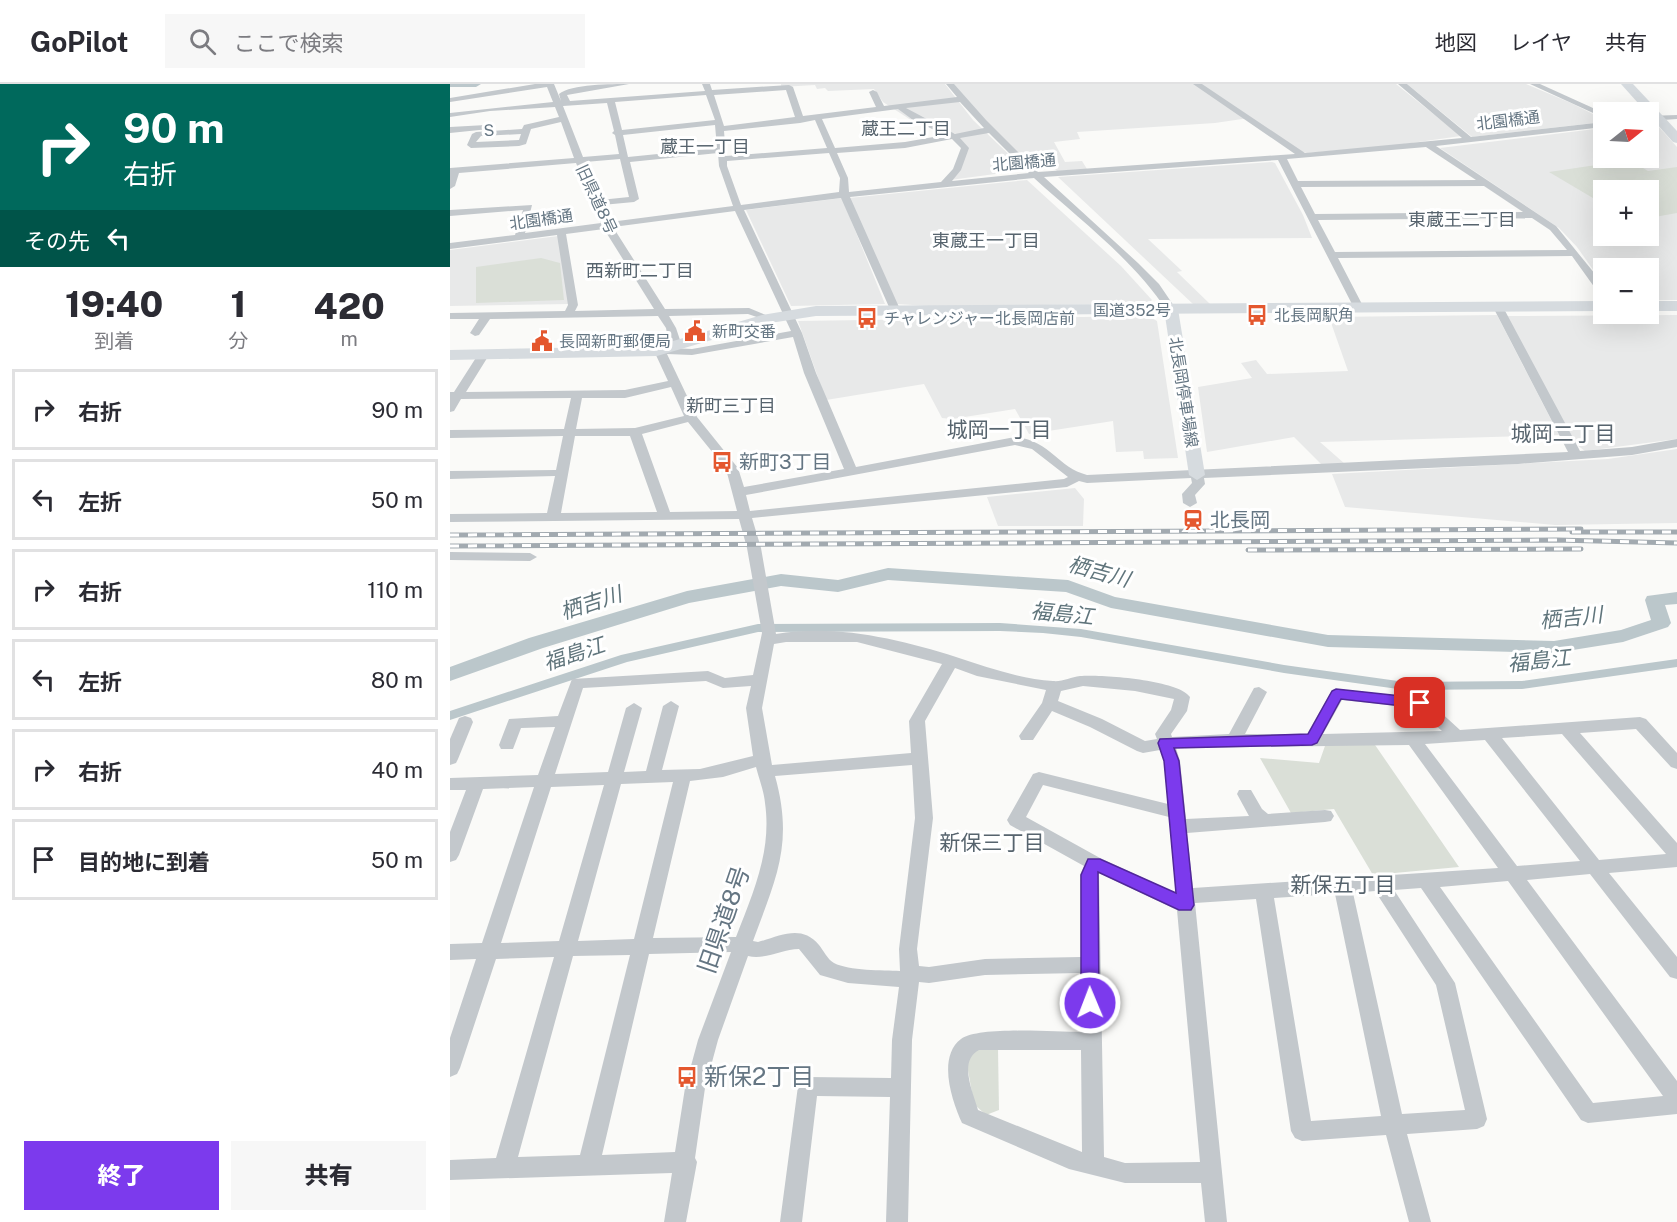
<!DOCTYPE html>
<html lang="ja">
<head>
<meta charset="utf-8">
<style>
	:root { --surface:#fff; --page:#f7f7f7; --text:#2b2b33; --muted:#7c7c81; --line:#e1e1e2; --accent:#7c3aed }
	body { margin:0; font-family:"Public Sans","Noto Sans JP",sans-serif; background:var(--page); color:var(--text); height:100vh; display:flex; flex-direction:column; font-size:22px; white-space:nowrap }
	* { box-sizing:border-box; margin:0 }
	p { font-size:20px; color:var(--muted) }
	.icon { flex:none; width:33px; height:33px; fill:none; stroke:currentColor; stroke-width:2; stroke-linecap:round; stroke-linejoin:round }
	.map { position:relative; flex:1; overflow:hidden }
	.panel { display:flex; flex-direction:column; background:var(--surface); width:450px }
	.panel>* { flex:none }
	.top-card { background:#00695c; color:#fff; overflow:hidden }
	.needle { width:39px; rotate:72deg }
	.fabs { position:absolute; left:1143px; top:18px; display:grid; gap:12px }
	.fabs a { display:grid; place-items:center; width:66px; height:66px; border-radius:0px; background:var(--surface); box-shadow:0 6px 24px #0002; font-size:30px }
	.pin { position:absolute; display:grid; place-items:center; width:51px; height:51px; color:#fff; margin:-26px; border-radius:12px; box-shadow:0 3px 9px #0006 }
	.me { position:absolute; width:66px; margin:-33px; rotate:359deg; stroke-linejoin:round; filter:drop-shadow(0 0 4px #0008) }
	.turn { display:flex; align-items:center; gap:21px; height:126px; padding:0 24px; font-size:27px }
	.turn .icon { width:78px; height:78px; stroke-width:2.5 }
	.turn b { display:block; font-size:42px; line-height:51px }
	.then { display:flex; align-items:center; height:57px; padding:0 24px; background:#0003; gap:12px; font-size:22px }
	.eta { display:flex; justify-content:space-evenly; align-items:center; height:102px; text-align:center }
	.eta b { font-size:36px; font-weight:800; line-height:42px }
	.primary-button { display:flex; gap:12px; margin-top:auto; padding:12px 24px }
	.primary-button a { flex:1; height:69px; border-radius:0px; background:var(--accent); color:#fff; font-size:24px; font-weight:800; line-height:69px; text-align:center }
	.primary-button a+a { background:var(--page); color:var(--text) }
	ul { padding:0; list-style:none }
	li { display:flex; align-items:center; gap:18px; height:81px; margin:0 12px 9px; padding:0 12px; border:3px solid var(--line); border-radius:0px }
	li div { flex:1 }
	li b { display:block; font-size:22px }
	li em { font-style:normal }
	header { display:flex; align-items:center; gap:36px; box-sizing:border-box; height:84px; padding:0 30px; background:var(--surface); border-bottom:2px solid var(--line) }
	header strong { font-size:28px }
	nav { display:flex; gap:33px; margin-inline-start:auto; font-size:21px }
	.search { width:420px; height:54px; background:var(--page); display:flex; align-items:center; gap:15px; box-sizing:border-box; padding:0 21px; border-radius:0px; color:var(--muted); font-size:22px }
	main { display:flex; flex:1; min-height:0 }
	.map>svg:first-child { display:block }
</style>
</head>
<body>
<header>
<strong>GoPilot</strong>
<div class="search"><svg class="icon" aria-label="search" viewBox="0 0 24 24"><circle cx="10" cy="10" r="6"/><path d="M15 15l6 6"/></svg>ここで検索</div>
<nav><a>地図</a><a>レイヤ</a><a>共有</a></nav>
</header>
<main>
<section class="panel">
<div class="top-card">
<div class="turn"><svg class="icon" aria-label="right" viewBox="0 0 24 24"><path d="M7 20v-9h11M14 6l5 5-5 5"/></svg><div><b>90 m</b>右折</div></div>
<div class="then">その先<svg class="icon" aria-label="left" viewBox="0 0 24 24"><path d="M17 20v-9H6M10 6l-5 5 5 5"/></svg></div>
</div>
<div class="eta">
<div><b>19:40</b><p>到着</p></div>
<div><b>1</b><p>分</p></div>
<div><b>420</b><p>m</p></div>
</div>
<ul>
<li><svg class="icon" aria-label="right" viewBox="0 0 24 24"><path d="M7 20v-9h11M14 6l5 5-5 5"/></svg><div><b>右折</b></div><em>90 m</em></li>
<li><svg class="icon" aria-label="left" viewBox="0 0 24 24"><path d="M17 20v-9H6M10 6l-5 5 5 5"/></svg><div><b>左折</b></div><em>50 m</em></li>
<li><svg class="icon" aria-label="right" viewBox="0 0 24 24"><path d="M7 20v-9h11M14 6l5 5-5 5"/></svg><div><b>右折</b></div><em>110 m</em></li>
<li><svg class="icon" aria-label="left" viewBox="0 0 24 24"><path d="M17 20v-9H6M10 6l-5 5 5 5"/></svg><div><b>左折</b></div><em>80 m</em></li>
<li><svg class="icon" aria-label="right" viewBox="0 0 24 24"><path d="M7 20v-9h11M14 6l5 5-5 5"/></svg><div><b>右折</b></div><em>40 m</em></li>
<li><svg class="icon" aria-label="arrive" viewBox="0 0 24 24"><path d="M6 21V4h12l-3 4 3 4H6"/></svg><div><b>目的地に到着</b></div><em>50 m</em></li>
</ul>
<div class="primary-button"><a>終了</a><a>共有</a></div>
</section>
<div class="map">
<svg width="1227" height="1138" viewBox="0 0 1227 1138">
	<rect width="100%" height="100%" fill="#fafaf8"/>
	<g fill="#e8e9e9" fill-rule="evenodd">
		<path d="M331 0H495L523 36 575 86 500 96 518 64 506 50 464 38 433 18 424 5 378 7 375 4 367 5 365 1 331 3Z"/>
		<path d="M502 0H946L1011 52 940 62 857 69 848 67 799 34 765 39 627 48 630 55 604 58 615 78 632 77 637 85 607 87 588 69 570 72 535 38Z"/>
		<path d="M957 0H1076L1121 19 1153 35V38L1022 53Z"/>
		<path d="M1199 39 1207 41 1227 63V216H1199L1198 184H1154L1153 200 1127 163 1109 144 990 64 1153 44 1154 74H1198ZM1154 106H1198V152H1154Z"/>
		<path d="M822 78 825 79 853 131 862 154 698 155 732 187 727 188 760 220H743L608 93Z"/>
		<path d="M577 96 671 182 702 216 699 219 494 223 447 220 399 114Z"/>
		<path d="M392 114 435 220 341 222 296 126Z"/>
		<path d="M108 152 119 220 0 222V166Z"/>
		<path d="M1047 231 1109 351 870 358 895 380 873 382 844 353 757 368 748 303 802 294 791 279 806 276 817 290 898 287 879 233Z"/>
		<path d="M1227 231V355L1135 367 1123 358 1056 232Z"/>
		<path d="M698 232 707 237 728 374 694 375 693 367 666 368 663 337 579 350 565 325 502 335 492 334 474 300 376 316 348 237Z"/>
		<path d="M1227 365V439L1105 441 895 423 882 390 1158 375Z"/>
		<path d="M625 404 634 415 633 442H548L537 413Z"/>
	</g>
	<g fill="#dadfd7">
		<path d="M1180 76 1198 87 1227 83V129L1199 134 1198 106H1154L1153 120 1099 88Z"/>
		<path d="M91 174 110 179 114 216 26 219V183Z"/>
		<path d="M923 658 1009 783 923 791 884 725 841 729 810 674 869 679 876 659Z"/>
		<path d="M527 964 548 965 549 1026 536 1031 524 1020 516 975Z"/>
	</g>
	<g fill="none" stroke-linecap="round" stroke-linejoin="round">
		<path fill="#bbc7cb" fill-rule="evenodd" d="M550 539 631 545 834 581 955 598 1072 597 1227 575V583L1072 605 955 606 834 589 631 553 593 549 550 547 308 548 177 578 0 636V627L171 571 308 540Z"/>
		<g fill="#bbc7cb" fill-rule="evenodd">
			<path d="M0 0H31L26 3H0Z"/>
			<path d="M438 484 618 496 665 513 878 551 1104 557 1171 546 1201 536 1195 516 1197 512 1227 508V520L1215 521 1221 539 1218 543 1173 558 1104 569 878 563 661 524 616 508 438 496 388 508 331 502 239 519 93 564 0 597V583L79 554 237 507 331 490 388 496Z"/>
		</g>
		<g fill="#c3c8cc" fill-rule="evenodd">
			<path d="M85 0H104L111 17 109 10C121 0 162 0 179 0L117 11 120 17 255 7 252 0H260L262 6 339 1 343 3 353 32 426 23 419 8 423 6 427 8 434 22 507 13 496 0H504L536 36 588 88 845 70 743 0H752L855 69 1012 54 948 0H957L1021 53 1154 38V43L986 62 1106 142 1154 201V212L1150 211 1122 172 888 174 914 224 905 226 828 76 594 93 688 179 709 200 726 225 721 228 717 227C683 175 630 136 584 94L400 113 449 223 447 230 443 231 438 228 439 223 391 114 294 126 352 249 366 289 406 383 565 353C601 357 608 384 637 391L1118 368 1043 223 1048 220 1053 223 1130 367 1182 363 1227 355V363L1182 371 1068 380 754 394 755 400 745 411 747 419 740 423 733 419 732 410 742 399 741 394 637 399 629 397 617 403 302 434 311 464 326 550C386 540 449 555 506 573 537 583 570 595 603 597 612 598 621 593 630 592 650 590 730 596 740 613L737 627 721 650 722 653 779 650 804 604 809 603 817 608 795 650H857L882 606 887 605 976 615 1010 646 1190 633 1196 635 1227 669V685L1221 683 1186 645 1130 649 1227 759V783L1159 789 1227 873V895L1220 893 1140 790 1077 796 1227 997V1030L1138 1039 1131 1036 971 804 944 806 1005 899 1037 1035 1034 1042 1027 1045 957 1050 981 1138H959L936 1051 852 1057 845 1054 841 1047 806 815 745 819 777 1138H755L751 1099H675L619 1085 512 1039C502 1017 487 973 511 955 529 942 605 948 631 948V889L535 891 479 899 469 898 462 956 458 1138H436L440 1013 367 1012 352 1138H330L348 1002 351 995 358 993 441 994 442 956 449 903 398 899 370 891 349 865C332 865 316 876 298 872L268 956 255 1004 245 1074 247 1078 236 1138H214L222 1089 0 1096V1076L46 1074 104 873 46 875 10 984 7 990 0 993V954L26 875 0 876V860L32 859 84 703 33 705 9 771 6 776 0 778V748L16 706H0V694L88 691 105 643 71 644 63 665H51L49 661 59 635 108 632 122 595 258 587 275 594 303 591 312 549 297 464 289 435 0 438V430L97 429 105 392 0 395V387L106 386 113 352 0 354V346L114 345 121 314 11 315 4 327 0 328V308H4L29 269 33 268 39 271 16 308 175 306 218 297 205 269 218 255 216 244 208 232 40 235 29 251 25 252 20 249 29 235H0V229L115 227 118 221 107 151 0 165V159L65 151 73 126 0 132V126L82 121 75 149 151 139 126 79 9 89 5 102 0 105V84L124 74 111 38 81 45 76 60 69 62 21 64 17 61 22 50 26 48 72 45 74 41 109 33 105 23 40 27 0 33V29L103 18 97 3 0 18V14ZM336 6 345 33 274 42 264 11ZM256 11 265 36 172 46 165 18ZM510 18 534 44 505 50 456 24ZM157 19 164 47 162 49 165 51 169 70 133 73 113 22ZM448 25 463 36 495 51 455 58 385 64 372 35ZM365 36 377 64 276 72 274 47 350 39ZM265 41 267 64 178 73 173 51ZM539 49 579 89 502 97 511 86 519 64 510 54ZM71 50 69 56 26 58 31 52ZM502 55 511 64 503 85 491 98 399 108 398 94 387 69 455 64ZM976 63 1026 96 848 97 837 75ZM268 69 269 82 283 122 160 138 152 121 184 118 189 115 180 78ZM379 69 390 94 389 108 291 121 277 82V77ZM170 75 179 113 150 116 135 78ZM1034 102 1073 128 865 130 851 103ZM285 127 341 247 242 265 222 264 230 256 226 244 219 232 298 230 318 237 323 234 299 224 215 225 163 143ZM1082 134 1100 146 1117 166 885 168 868 136ZM154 145 204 225 125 227 128 221 116 150ZM343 253 354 289 394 385 294 403 288 384 247 333 217 270 242 271ZM221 303 234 332 185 344 126 345 132 314H175ZM238 338 276 385 287 427 220 428 192 350ZM125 352H180L207 428 111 429ZM565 361 582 365 618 393 614 395 300 427 296 411ZM336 558H407L492 580 459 637 461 669 322 681 312 624 324 560ZM505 584 527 592 596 606 592 619 569 652 571 656H583L602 627 640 643 687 667 693 669 710 666 714 677 718 720 589 688 583 690 557 736 560 741 634 782 630 791 631 873 535 875 479 883 469 882 467 865 483 734 475 637ZM256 597 273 604 301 602 296 624 303 672 250 685 212 686 229 622 221 617 213 622 196 687 174 688 192 624 184 619 176 624 158 688 105 690 133 604ZM633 602 685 607 724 615 721 626 705 650 707 655 695 657 652 635 608 617 611 607ZM892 616 966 624 992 647 873 650ZM1112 650 1216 770 1149 776 1052 654ZM1035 656 1130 777 1067 782 975 660ZM959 661 1048 784 743 804 737 749 875 738 881 737 884 732 881 727 875 726 818 730 812 725 801 706H789L787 710 799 732 736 735 730 677 726 664ZM462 681 465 734 449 865 450 887C433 886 399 887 384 879 378 876 373 866 369 861 351 840 331 852 308 858L303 857C326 794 344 760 325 692ZM306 683C309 695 314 707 315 719 322 767 303 809 286 853L203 854 240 697 273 693ZM223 698 184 855 128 857 171 700ZM154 701 109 857 51 859 101 703ZM593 701 719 733 726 809 650 774 576 733ZM649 789 727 826 750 1078 675 1079 654 1073ZM1058 797 1213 1012 1143 1019 990 803ZM925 807 986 901 1015 1026 952 1030 903 809ZM885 810 931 1032 861 1037 824 814ZM281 868 248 956 235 1004 225 1068 152 1071 199 870ZM180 871 130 1071 68 1073 123 872ZM529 966H631L632 1068 528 1026C523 1008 508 977 529 966Z"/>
			<path d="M1080 0H1090L1154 29V34Z"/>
			<path d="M1227 31V35L1198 37V32Z"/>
			<path d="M36 41H39V45L0 49V43Z"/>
			<path d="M0 468 80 469 87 473 80 477 0 476Z"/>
			<path d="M15 632 21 634 23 638 8 675 6 679 0 681V655L9 634Z"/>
		</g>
		<path fill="#d6dbdf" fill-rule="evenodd" d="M721 221 728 225 755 391 747 396 739 391 714 225Z"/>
		<g fill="#d6dbdf" fill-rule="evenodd">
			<path d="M1171 0H1183L1227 47V59L1223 58Z"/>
			<path d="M1154 217V227L366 232 320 239 207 272 0 276V266L206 262 312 231 366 222Z"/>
			<rect x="1198" y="217" width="29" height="10"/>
		</g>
		<defs>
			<g id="rail">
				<path d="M1122 448H1227"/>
				<path d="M0 451 1131 445"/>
				<path d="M0 462 1107 456 1227 459"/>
				<path d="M798 466 1131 465"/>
			</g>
		</defs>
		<use href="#rail" stroke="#a2aab0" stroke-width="5"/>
		<use href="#rail" stroke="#fff" stroke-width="3" stroke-dasharray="9" stroke-linecap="butt"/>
	</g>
	<path fill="#7c3aed" stroke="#51269a" stroke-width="1.5" d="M886 605 970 614 977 619 970 624 891 615 867 659 862 661 724 664 729 677 744 821 741 826H729L648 788 649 919 646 924 640 927 634 924 631 919V791L638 775H650L726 809 714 677 708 659 710 655 858 650 882 607Z"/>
	<defs>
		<symbol id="bus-bare" viewBox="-9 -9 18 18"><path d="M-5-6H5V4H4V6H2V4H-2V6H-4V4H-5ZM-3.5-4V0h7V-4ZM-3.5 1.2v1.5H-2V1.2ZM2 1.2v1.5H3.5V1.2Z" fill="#e4572e" stroke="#fff" stroke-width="2.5" paint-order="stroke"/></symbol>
		<symbol id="civic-bare" viewBox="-9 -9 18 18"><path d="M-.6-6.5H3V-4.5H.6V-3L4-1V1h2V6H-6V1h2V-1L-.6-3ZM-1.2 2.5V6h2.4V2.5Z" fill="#e4572e" stroke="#fff" stroke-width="2.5" paint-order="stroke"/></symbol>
		<symbol id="station-bare" viewBox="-9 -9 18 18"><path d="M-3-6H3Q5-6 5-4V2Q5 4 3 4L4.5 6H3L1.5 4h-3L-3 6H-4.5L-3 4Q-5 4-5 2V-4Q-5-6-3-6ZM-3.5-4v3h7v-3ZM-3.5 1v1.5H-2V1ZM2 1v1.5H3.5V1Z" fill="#e4572e" stroke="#fff" stroke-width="2.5" paint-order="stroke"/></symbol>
	</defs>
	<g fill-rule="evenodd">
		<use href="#bus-bare" x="792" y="216" width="30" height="30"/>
		<use href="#bus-bare" x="402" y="219" width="30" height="30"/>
		<use href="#civic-bare" x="230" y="232" width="30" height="30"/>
		<use href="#civic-bare" x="77" y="242" width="30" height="30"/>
		<use href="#bus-bare" x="257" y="363" width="30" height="30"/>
		<use href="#station-bare" x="728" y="421" width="30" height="30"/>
		<use href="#bus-bare" x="222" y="978" width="30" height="30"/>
	</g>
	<g text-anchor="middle" stroke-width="6" stroke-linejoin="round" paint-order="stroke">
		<g font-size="16" fill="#657683" stroke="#fff">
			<text transform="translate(1058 36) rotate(-7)" y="6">北園橋通</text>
			<text transform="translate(39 46) rotate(-4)" y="6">S</text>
			<text transform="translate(574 78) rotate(-5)" y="6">北園橋通</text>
			<text transform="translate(147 115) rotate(65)" y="6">旧県道8号</text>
			<text transform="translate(91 135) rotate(-8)" y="6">北園橋通</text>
			<text x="682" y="232">国道352号</text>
			<text transform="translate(734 308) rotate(81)" y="6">北長岡停車場線</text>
		</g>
		<g font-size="16" fill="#657683" stroke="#fff" text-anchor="start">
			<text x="824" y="237">北長岡駅角</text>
			<text x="434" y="240">チャレンジャー北長岡店前</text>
			<text x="262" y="253">新町交番</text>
			<text x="109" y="263">長岡新町郵便局</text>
		</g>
		<g font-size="18" fill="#57646e" stroke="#fff">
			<text x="456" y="51">蔵王二丁目</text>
			<text x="255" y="69">蔵王一丁目</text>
			<text x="1012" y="142">東蔵王二丁目</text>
			<text x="536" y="163">東蔵王一丁目</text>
			<text x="190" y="193">西新町二丁目</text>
			<text x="281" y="328">新町三丁目</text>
		</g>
		<g font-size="20" fill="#657683" stroke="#fff" text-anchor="start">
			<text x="289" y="385">新町3丁目</text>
			<text x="760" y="443">北長岡</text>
		</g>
		<g font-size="21" fill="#57646e" stroke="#fff">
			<text x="549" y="353">城岡一丁目</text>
			<text x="1113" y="357">城岡二丁目</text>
			<text x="542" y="766">新保三丁目</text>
			<text x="893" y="808">新保五丁目</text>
		</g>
		<g font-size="21" font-style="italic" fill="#60757c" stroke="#fff">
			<text transform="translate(649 488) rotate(15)" y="7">栖吉川</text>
			<text transform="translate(141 519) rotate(-18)" y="7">栖吉川</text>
			<text transform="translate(612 530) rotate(6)" y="7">福島江</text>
			<text transform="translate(1121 534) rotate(-6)" y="7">栖吉川</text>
			<text transform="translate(124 570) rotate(-18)" y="7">福島江</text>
			<text transform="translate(1089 577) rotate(-6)" y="7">福島江</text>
		</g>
		<g font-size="24" fill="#657683" stroke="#fff">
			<text transform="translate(274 836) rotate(-71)" y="8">旧県道8号</text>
		</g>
		<g font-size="24" fill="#657683" stroke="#fff" text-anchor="start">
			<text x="254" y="1001">新保2丁目</text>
		</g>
	</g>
</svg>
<div class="fabs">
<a><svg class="needle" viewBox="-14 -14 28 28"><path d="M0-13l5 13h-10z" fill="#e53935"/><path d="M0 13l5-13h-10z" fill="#7c7c81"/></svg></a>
<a>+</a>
<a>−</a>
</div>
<div class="pin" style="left:970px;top:619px;background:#d93025"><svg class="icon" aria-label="arrive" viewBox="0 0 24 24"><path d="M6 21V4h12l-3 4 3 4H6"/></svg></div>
<svg class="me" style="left:640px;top:919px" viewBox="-20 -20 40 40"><circle r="17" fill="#7c3aed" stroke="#fff" stroke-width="3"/><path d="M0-11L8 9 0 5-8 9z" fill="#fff"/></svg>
</div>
</main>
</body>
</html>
